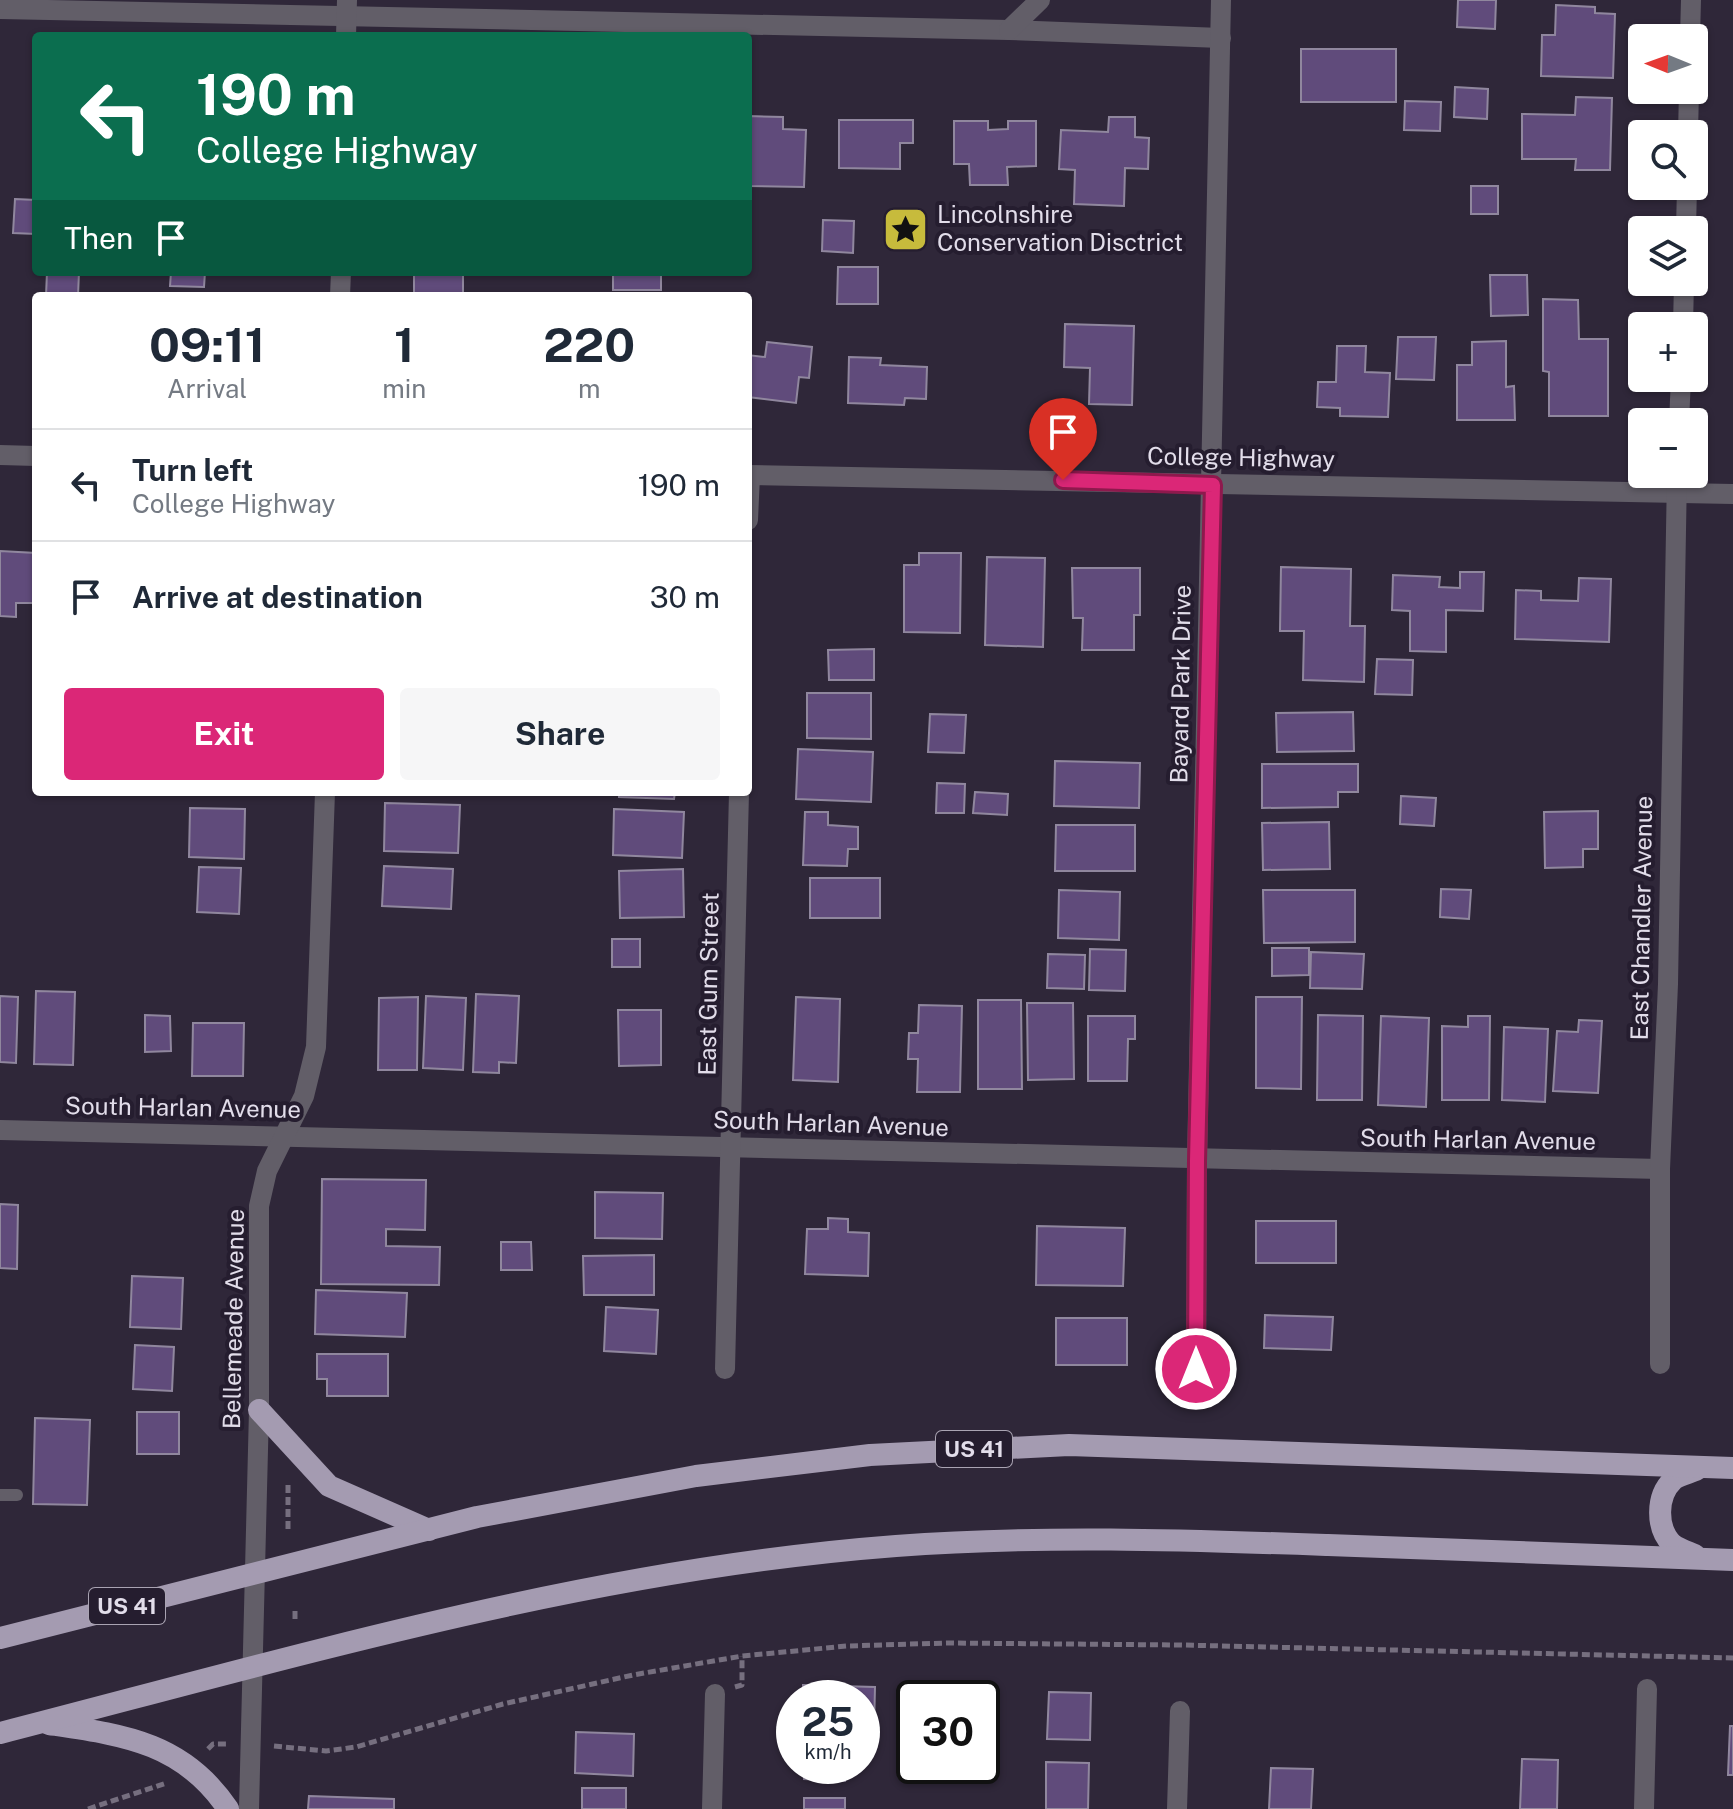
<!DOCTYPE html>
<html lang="en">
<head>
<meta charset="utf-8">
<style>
	:root { --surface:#fff; --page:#f6f6f7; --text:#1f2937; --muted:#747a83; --line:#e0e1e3; --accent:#db2777 }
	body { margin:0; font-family:"Public Sans",sans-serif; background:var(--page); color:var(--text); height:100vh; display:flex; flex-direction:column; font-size:30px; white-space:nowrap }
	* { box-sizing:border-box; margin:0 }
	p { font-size:26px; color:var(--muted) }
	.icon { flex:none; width:44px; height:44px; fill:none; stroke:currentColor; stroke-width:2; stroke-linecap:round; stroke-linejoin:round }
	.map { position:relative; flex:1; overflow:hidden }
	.drawer { position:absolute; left:32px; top:292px; width:720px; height:504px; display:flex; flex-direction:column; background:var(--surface); border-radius:8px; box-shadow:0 2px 6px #0004 }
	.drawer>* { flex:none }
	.hud { position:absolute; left:32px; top:32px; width:720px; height:244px; border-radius:8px; box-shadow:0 2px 6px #0004; background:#0b6e4f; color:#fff; overflow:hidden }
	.needle { width:52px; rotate:271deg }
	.buttons { position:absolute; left:1628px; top:24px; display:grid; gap:16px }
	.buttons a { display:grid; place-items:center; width:80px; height:80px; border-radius:8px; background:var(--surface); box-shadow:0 2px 6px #0004; font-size:40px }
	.speed { position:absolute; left:776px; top:1680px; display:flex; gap:16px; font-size:40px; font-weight:700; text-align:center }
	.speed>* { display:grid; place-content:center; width:104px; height:104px; border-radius:50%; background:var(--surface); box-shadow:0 2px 6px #0004; line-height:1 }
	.speed small { font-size:20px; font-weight:400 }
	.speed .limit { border:4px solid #111; border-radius:12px; background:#fff; color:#111 }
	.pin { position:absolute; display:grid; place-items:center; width:68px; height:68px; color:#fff; margin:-82px -34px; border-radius:50% 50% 50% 0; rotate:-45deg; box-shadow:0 0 8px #0007 }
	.pin .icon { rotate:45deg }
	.me { position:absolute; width:88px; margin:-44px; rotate:0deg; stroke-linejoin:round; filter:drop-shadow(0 0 6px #0008) }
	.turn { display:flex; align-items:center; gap:28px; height:168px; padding:0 32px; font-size:36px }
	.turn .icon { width:104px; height:104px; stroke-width:2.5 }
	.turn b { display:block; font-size:56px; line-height:68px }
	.then { display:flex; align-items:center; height:76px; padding:0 32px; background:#0003; gap:16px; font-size:30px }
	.eta { display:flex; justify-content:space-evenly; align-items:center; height:136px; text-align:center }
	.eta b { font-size:48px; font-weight:700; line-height:56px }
	.primary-button { display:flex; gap:16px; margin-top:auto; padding:16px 32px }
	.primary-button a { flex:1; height:92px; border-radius:8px; background:var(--accent); color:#fff; font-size:32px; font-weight:700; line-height:92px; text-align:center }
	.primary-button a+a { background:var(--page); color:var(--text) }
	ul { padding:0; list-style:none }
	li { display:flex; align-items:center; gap:24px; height:112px; padding:0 32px; border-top:2px solid var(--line) }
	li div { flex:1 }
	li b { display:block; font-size:30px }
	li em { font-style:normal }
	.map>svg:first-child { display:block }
</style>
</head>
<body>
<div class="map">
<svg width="1733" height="1809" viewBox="0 0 1733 1809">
	<rect width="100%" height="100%" fill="#2f2739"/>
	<g fill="#604b7b" stroke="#90879e" stroke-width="2">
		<path d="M1458 0H1496L1495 29 1457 27Z"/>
		<path d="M1556 5 1595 7V13L1615 14 1613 78 1541 76 1542 35H1555Z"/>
		<rect x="1301" y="49" width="95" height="53"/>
		<path d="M1455 87 1488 89 1487 119 1454 117Z"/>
		<path d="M1576 97 1612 98 1610 170H1575L1576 159H1522V114L1575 115Z"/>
		<path d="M1405 101 1441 102 1440 131 1404 130Z"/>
		<path d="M748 116 783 117V129L806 130 804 187 748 186Z"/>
		<path d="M1109 117H1135V137L1149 138 1148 169 1125 168 1124 206 1074 204 1075 170 1059 169 1061 130 1108 132Z"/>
		<path d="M839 120H913V143H900V169L839 168Z"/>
		<path d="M954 121H988V130L1008 129V121H1036V166L1007 167 1008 185H970L969 164H954Z"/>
		<rect x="1471" y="186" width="27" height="28"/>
		<path d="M15 199 36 200V234L13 233Z"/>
		<path d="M823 220 854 221 853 253 822 251Z"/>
		<path d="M838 267H878V304H837Z"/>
		<path d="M47 272H79L78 296H46Z"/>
		<path d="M171 272H205L204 287 170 286Z"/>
		<rect x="613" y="272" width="48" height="18"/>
		<rect x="414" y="274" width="49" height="22"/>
		<path d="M1490 275H1527L1528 315 1491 316Z"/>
		<path d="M1543 299 1578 300 1579 339H1608V416H1549V372L1543 371Z"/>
		<path d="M1065 324 1134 326 1132 405 1089 404 1090 368 1064 367Z"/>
		<path d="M1398 337H1436L1434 380 1396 379Z"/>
		<path d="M1506 341V387L1514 386 1515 420H1457V365H1472V342Z"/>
		<path d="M767 342 812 347 809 378 799 377 796 403 748 397V355L765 357Z"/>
		<path d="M1337 346H1366L1365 372 1390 373 1388 417 1340 416V408L1317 407 1318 382H1336Z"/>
		<path d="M849 357 881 358 880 365 927 367 926 399 905 398 904 405 848 403Z"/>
		<path d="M0 551 36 553V603H16V617L0 616Z"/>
		<path d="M919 553H961L960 633 904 632V565H919Z"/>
		<path d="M987 557 1045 558 1043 647 985 645Z"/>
		<path d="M1281 567 1351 569 1350 626H1365L1364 682 1303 680 1304 631H1280Z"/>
		<path d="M1072 568H1140V615H1134V650H1082L1083 618H1073Z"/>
		<path d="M1460 572H1484L1483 611 1446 610V652L1410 651V611L1392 610 1393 575 1440 577 1439 587 1460 588Z"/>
		<path d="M1579 578 1611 579 1609 642 1515 639 1516 590 1541 591V600L1578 601Z"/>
		<path d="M874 649V680H829L828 650Z"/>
		<path d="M1377 659 1413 660 1412 695 1375 694Z"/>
		<path d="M807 693H871V739L807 738Z"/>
		<path d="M1353 712 1354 751 1277 752 1276 713Z"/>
		<path d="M930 714 966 715 964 753 928 752Z"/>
		<path d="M798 749 873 752 871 802 796 799Z"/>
		<path d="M1055 761 1140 763 1139 808 1054 806Z"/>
		<path d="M1262 764H1358V792H1338V807L1262 808Z"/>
		<path d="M937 783 965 784 964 813H936Z"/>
		<path d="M619 792H675L674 799 619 797Z"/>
		<path d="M975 792 1008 794 1007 815 973 813Z"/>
		<path d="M1401 796 1436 798 1434 826 1400 824Z"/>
		<path d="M385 803 460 805 458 853 384 851Z"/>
		<path d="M190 808 245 809 244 859 189 857Z"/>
		<path d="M614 809 684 812 682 858 613 855Z"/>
		<path d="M1598 811V849H1583V867L1545 868 1544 812Z"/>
		<path d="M805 812H828V825L858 827V849H848L847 866 803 865Z"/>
		<path d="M1329 822 1330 869 1263 870 1262 823Z"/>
		<path d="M1056 825H1135V871H1055Z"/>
		<path d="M384 866 453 869 451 909 382 906Z"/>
		<path d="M199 867 241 868 239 914 197 912Z"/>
		<path d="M683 869 684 917 620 918 619 871Z"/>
		<rect x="810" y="878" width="70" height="40"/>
		<path d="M1441 889 1471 890 1469 919 1440 917Z"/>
		<path d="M1059 890 1120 892 1119 940 1058 938Z"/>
		<path d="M1263 890H1355V942L1264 943Z"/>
		<rect x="612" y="939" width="28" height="28"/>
		<path d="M1272 948H1309V975L1272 976Z"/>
		<path d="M1090 949 1126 950 1125 991 1089 990Z"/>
		<path d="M1311 952 1364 954 1362 989 1310 988Z"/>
		<path d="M1048 954 1085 955 1084 989 1047 988Z"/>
		<path d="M36 991 75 992 73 1065 34 1064Z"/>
		<path d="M476 994 519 996 516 1063 499 1062V1073L473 1072Z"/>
		<path d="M0 996 18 997 16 1063 0 1062Z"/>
		<path d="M426 996 466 998 463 1070 423 1068Z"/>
		<path d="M418 997 417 1070H378L379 998Z"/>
		<path d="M796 997 840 999 838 1082 793 1080Z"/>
		<path d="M1256 997H1302L1301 1089 1256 1088Z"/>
		<path d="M978 1000H1021L1022 1089H978Z"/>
		<path d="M1027 1003H1073L1074 1079 1028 1080Z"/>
		<path d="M919 1005 962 1006 960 1092H917L918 1059H908L909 1033H918Z"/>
		<path d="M618 1010H661V1065L619 1066Z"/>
		<path d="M145 1015 170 1016 171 1051 145 1052Z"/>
		<path d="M1318 1015 1363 1016 1362 1100H1317Z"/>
		<path d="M1088 1016H1135V1039H1128L1127 1081H1088Z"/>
		<path d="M1381 1016 1429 1018 1426 1107 1378 1105Z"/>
		<path d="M1468 1016H1490L1489 1100H1442V1026L1468 1027Z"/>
		<path d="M1579 1020 1602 1021 1598 1093 1553 1091 1557 1031 1578 1032Z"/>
		<path d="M193 1023H244L243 1076H192Z"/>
		<path d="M1504 1027 1548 1029 1545 1102 1502 1100Z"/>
		<path d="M322 1179 426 1180 425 1230 386 1229V1246L440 1247 439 1285 321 1284Z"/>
		<path d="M595 1192 663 1193 662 1239 595 1238Z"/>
		<path d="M0 1204 18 1205 17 1269 0 1268Z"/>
		<path d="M828 1218 848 1219V1232L869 1233 868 1276 805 1274 807 1229H828Z"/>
		<rect x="1256" y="1221" width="80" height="42"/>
		<path d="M1037 1226 1125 1228 1123 1286 1036 1285Z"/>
		<path d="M501 1242H531L532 1270H501Z"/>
		<path d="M654 1255V1295H584L583 1256Z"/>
		<path d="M132 1276 183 1278 181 1329 130 1327Z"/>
		<path d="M316 1290 407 1293 405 1337 315 1334Z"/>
		<path d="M606 1307 658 1310 656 1354 604 1351Z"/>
		<path d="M1265 1315 1333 1317 1331 1350 1264 1348Z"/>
		<rect x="1056" y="1318" width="71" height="47"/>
		<path d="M135 1345 174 1347 172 1391 133 1389Z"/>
		<path d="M317 1354H388V1396H327V1379H317Z"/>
		<rect x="137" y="1412" width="42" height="42"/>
		<path d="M35 1418 90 1420 87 1505 33 1504Z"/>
		<path d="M803 1685 875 1687 874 1729 862 1728V1698H803Z"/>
		<path d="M1049 1692 1091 1693 1090 1740 1047 1739Z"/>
		<path d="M1730 1726H1733V1775H1728Z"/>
		<path d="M576 1732 634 1734 633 1776 575 1773Z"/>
		<path d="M1522 1759 1558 1760 1557 1809H1520Z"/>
		<path d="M1046 1762 1089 1763 1088 1809H1046Z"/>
		<path d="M804 1766H846L845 1781 804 1779Z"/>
		<path d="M1271 1768 1313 1769 1311 1809H1269Z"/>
		<rect x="582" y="1788" width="44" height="21"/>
		<path d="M309 1796 394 1799V1809H308Z"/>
		<rect x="804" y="1798" width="41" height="11"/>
	</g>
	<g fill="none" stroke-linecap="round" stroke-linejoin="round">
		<g stroke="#766f7f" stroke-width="5" stroke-dasharray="8 4" stroke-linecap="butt">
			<path d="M288 1529V1482"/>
			<path d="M295 1619V1607"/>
			<path d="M735 1687 742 1685V1656"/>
			<path d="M274 1746 326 1751 356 1747 503 1704 633 1675 742 1656 847 1646 947 1643 1181 1645 1733 1658"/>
			<path d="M208 1749 213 1744H228"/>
			<path d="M88 1809 167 1783"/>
		</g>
		<path stroke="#625e68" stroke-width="12" d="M0 1495H17"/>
		<g stroke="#625e68" stroke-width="20">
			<path d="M0 9 1009 30 1221 38"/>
			<path d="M1009 30 1040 0"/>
			<path d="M1690 38 1691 0"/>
			<path d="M1688 134 1689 90"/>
			<path d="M1686 230 1687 186"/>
			<path d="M1683 326 1684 282"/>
			<path d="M1679 422 1681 378"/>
			<path d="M0 455 36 456"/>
			<path d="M748 475 1733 494"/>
			<path d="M748 520 750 475"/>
			<path d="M0 1130 1660 1169"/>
			<path d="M1660 1364V1169L1668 984 1677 474"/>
			<path d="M725 1369 739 792"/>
			<path d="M1196 1369 1197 1161 1221 0"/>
			<path d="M712 1809 715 1694"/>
			<path d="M1177 1809 1180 1711"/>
			<path d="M1644 1809 1647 1689"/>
		</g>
		<g stroke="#625e68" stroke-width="20">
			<path d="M346 36 347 0"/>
			<path d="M340 296 341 272"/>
			<path d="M249 1809 259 1410V1206L267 1171 304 1096 316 1047 325 792"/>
		</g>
		<g stroke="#a49bb1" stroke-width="22">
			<path d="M259 1410 329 1486 429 1530"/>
			<path d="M1695 1555C1688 1552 1678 1549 1672 1544 1656 1528 1656 1496 1673 1480 1678 1475 1689 1473 1696 1470"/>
			<path d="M0 1638 477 1517 696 1476 870 1455 1069 1445 1733 1468"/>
			<path d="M49 1724C123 1735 183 1742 228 1809"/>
			<path d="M0 1733C295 1657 591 1569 896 1546 1040 1535 1183 1540 1328 1545 1463 1550 1598 1555 1733 1560"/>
		</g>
	</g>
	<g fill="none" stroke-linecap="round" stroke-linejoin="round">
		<defs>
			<path id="route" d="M1063 480 1213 485 1197 1161 1196 1369"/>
		</defs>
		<use href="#route" stroke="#8e194d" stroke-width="20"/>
		<use href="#route" stroke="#db2777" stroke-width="14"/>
	</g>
	<defs>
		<symbol id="sight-square" viewBox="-11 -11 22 22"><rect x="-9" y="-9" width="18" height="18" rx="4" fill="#c7bb3c" stroke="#251d2f"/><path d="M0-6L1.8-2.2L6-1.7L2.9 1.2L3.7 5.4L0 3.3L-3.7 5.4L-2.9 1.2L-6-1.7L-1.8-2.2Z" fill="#111"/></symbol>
	</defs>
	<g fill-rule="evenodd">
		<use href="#sight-square" x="880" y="204" width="51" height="51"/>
	</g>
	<g text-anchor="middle" stroke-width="8" stroke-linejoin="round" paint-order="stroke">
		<g fill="#251d2f" stroke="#a9a3b2" stroke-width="2">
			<rect x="936" y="1431" width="76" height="36" rx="6"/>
			<rect x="89" y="1588" width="76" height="36" rx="6"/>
		</g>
		<g font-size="22" font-weight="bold" fill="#e2ddea">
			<text x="974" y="1457">US 41</text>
			<text x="127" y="1614">US 41</text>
		</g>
		<g font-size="24" fill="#e2ddea" stroke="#251d2f" text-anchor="start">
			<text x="937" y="223">Lincolnshire<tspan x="937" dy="28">Conservation Disctrict</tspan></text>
		</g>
		<g font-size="24" fill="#e2ddea" stroke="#251d2f">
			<text transform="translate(1241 458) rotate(1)" y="8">College Highway</text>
			<text transform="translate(1181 684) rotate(-89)" y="8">Bayard Park Drive</text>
			<text transform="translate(1642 918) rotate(-89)" y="8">East Chandler Avenue</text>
			<text transform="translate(709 984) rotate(-89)" y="8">East Gum Street</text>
			<text transform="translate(183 1108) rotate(1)" y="8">South Harlan Avenue</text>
			<text transform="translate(831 1124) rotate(2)" y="8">South Harlan Avenue</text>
			<text transform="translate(1478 1140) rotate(1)" y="8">South Harlan Avenue</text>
			<text transform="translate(234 1319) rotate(-89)" y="8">Bellemeade Avenue</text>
		</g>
	</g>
</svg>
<div class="buttons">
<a><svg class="needle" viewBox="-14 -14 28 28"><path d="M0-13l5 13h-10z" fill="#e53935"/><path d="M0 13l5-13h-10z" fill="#747a83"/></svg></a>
<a><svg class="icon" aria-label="search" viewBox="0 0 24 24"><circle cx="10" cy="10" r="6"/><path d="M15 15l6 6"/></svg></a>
<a><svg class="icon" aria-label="layers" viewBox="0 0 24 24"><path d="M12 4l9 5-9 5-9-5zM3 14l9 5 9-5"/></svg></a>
<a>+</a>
<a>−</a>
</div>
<div class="speed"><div>25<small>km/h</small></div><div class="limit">30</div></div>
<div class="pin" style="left:1063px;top:480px;background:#d93025"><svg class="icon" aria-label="arrive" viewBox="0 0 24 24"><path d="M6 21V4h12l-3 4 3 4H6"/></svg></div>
<svg class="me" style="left:1196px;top:1369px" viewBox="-20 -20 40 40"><circle r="17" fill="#db2777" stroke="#fff" stroke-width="3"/><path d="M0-11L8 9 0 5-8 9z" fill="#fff"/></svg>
<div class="hud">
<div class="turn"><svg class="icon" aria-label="left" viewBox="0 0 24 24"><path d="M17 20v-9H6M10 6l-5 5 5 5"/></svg><div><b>190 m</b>College Highway</div></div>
<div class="then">Then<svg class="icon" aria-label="arrive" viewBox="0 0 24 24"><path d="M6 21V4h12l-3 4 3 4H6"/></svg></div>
</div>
<section class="drawer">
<div class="eta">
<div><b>09:11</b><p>Arrival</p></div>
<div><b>1</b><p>min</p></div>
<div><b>220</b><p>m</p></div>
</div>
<ul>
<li><svg class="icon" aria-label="left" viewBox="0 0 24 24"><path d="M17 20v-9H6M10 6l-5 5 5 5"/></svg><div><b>Turn left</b><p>College Highway</p></div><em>190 m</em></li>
<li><svg class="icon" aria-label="arrive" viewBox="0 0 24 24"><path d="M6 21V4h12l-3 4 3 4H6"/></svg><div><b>Arrive at destination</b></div><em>30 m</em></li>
</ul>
<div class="primary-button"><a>Exit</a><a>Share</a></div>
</section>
</div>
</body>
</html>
